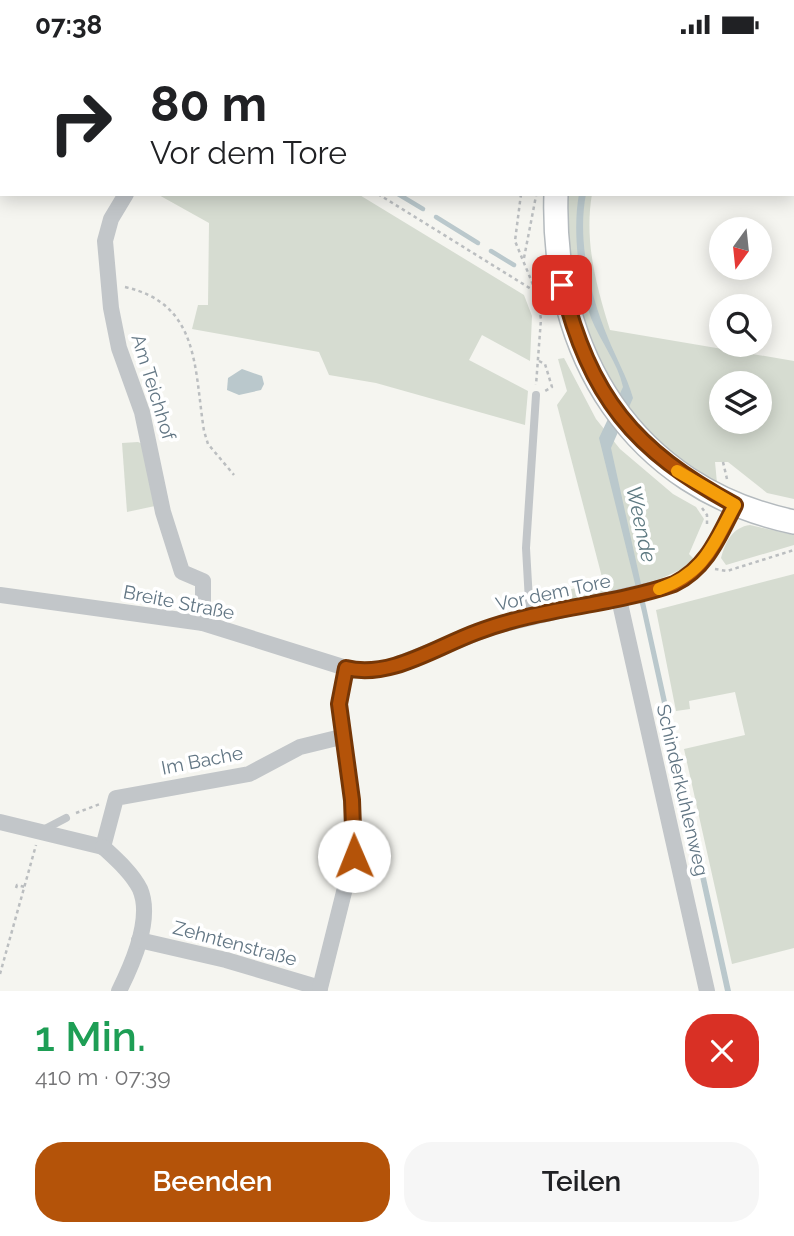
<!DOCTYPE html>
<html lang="de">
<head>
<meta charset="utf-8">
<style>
	:root { --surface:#fff; --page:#f6f6f6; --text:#202124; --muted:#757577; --accent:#b45309 }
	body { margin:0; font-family:Raleway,sans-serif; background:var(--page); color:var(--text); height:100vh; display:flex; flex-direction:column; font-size:26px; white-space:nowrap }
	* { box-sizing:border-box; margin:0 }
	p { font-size:23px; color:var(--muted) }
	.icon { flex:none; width:38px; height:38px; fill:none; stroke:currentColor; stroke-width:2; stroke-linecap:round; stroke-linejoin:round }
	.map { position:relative; height:942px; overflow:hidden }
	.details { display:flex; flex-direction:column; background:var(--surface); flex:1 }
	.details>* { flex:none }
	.hud { position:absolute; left:0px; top:0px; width:794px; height:147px; box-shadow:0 4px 18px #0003; background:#fff; color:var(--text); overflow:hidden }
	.needle { width:46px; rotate:195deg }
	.fabs { position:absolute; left:709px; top:168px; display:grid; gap:14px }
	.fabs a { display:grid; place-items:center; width:63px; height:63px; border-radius:50%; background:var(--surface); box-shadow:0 4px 18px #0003; font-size:35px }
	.pin { position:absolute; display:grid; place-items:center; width:60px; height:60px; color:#fff; margin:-30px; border-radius:14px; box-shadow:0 4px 10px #0006 }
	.me { position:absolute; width:77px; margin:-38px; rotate:359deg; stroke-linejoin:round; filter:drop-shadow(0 0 5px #0008) }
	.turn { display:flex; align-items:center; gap:24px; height:147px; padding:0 35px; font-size:32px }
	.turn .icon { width:91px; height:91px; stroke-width:2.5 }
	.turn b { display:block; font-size:49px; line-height:60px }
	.round { display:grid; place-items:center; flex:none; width:74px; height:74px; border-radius:28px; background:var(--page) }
	.headline { display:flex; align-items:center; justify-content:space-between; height:119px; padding:0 35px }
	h1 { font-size:42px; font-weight:600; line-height:52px; color:#1e9e55 }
	.primary-button { display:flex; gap:14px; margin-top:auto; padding:14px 35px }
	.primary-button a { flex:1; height:80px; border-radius:28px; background:var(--accent); color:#fff; font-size:28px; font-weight:600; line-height:80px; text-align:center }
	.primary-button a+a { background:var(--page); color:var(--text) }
	.status { display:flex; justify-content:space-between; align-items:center; height:49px; padding:0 35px; background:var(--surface); direction:ltr }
	.status svg { height:19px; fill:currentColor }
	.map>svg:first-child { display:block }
</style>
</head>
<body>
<div class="status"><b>07:38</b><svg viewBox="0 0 49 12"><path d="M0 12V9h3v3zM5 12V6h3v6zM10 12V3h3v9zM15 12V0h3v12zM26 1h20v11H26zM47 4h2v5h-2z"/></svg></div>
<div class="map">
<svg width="794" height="942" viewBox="0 0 794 942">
	<rect width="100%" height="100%" fill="#f5f5f0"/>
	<g fill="#d6dcd1" fill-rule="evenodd">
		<path d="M219 0H533L219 2Z"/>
		<path d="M157 145H358L524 246 532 267 530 312 482 286 469 311 528 342 525 376 376 334 329 326 319 303 192 280 198 256H208L209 174Z"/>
		<path d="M566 145H592C584 192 596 236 610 281L794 312V450L767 444 728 413H715L717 434 659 395 605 328 572 242ZM721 334H760V373H721Z"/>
		<path d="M564 309 596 370 620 400 673 445 696 458 704 470 689 505 694 510 682 520 660 530 543 558 540 548 603 532 557 356 567 342 558 310Z"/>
		<path d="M138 393 145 396 155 457 127 463 122 394Z"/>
		<path d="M750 476 794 486V496L726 516 721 509C725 493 733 478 750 476Z"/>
		<path d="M794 525V899L732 915 684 700 745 686 735 643 689 652 690 660 676 662 656 561Z"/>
	</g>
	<g fill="#bac8cc">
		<path d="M579 145H586C577 191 590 246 608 289 616 309 627 328 633 349L611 399 731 942H725L642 563 599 389 623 338C618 314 600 292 591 269 579 233 572 183 579 145Z"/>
		<path d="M242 320 262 327 264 335 261 341 239 346 227 341 228 329Z"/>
	</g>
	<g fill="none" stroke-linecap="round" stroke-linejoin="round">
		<g stroke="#bac8cc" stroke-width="4.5">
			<path d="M201 2V0"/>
			<path d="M398 145 423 160"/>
			<path d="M436 168 478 194"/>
			<path d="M491 202 514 216"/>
		</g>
		<defs>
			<g id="secondary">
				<path d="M573 2V0"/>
				<path d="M556 145C551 304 632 439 794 473"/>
			</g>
		</defs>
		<use href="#secondary" stroke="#b4babe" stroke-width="26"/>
		<g stroke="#bbbec0" stroke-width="2.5" stroke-dasharray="3.5 3.5" stroke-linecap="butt">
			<path d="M40 2 41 0"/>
			<path d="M211 2V0"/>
			<path d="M539 2V0"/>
			<path d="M378 145 536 243"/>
			<path d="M521 145 515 192 536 243 541 270 536 336"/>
			<path d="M524 209 536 147"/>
			<path d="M125 238C200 255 194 319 204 382L208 395 234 426"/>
			<path d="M539 312 545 315 552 338 545 342"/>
			<path d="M723 413 727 430"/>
			<path d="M702 459 707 466V475"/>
			<path d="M715 520 727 522 794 501"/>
			<path d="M76 764 100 755"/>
			<path d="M16 839 17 836 25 838"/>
			<path d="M0 925 36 796"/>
		</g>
		<g stroke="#c2c6c9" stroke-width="8">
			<path d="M530 570 526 499 536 346"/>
			<path d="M43 781 66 769"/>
		</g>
		<g stroke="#c2c6c9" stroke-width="16">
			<path d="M126 145 111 170 105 192 111 259 119 299 142 363 163 463 182 523 203 532V574"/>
			<path d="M0 546 203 574 346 619 368 622 393 617 495 577 674 535C707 519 719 486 735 456"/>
			<path d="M619 550 707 942"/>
			<path d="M0 773 103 798 116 749 249 725 300 698 341 688"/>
			<path d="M103 798C116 810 132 824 140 840 153 870 132 916 119 942"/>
			<path d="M139 891 226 911 320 939"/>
			<path d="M320 939 353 807 352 751 339 655 346 619"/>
		</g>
		<use href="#secondary" stroke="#fff" stroke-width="23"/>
	</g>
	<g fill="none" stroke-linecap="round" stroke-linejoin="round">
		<defs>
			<path id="route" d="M354 807 352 751 339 655 346 619C390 630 436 598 477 583 539 559 610 557 674 535 707 519 719 487 735 456 633 401 590 348 562 236"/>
		</defs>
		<use href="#route" stroke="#753606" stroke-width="18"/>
		<use href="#route" stroke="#b45309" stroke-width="12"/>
		<path stroke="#f59e0b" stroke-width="12" d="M659 540C705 524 713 496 735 456L677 422"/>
	</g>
	<g text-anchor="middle" stroke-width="7" stroke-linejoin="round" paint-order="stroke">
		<g font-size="19" fill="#627684" stroke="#fff">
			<text transform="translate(154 338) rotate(73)" y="7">Am Teichhof</text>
			<text transform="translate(553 543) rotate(-12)" y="7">Vor dem Tore</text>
			<text transform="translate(179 553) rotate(11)" y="7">Breite Straße</text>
			<text transform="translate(202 711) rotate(-11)" y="7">Im Bache</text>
			<text transform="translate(683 741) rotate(77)" y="7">Schinderkuhlenweg</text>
			<text transform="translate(235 894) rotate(15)" y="7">Zehntenstraße</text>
		</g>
		<g font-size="21" font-style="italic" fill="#5d7981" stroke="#fff">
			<text transform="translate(641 475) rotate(78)" y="7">Weende</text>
		</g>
	</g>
</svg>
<div class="fabs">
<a><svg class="needle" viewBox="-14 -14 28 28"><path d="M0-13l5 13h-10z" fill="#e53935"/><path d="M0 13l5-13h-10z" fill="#757577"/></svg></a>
<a><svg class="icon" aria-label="search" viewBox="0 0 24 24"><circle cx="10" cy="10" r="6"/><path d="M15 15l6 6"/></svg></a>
<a><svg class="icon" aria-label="layers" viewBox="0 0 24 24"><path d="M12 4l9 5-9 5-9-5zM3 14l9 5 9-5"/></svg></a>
</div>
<div class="pin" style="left:562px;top:236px;background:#d93025"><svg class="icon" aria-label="arrive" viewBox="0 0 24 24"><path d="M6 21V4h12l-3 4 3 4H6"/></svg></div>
<svg class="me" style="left:354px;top:807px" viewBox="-20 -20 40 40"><circle r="19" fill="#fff"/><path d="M0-13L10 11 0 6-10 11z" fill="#b45309"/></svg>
<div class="hud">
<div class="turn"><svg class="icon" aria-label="right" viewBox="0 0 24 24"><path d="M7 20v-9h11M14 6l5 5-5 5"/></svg><div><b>80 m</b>Vor dem Tore</div></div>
</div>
</div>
<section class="details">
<div class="headline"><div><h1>1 Min.</h1><p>410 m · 07:39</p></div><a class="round" style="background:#d93025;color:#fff"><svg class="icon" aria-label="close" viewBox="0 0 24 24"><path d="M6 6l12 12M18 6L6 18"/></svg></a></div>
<div class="primary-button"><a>Beenden</a><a>Teilen</a></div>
</section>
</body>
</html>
